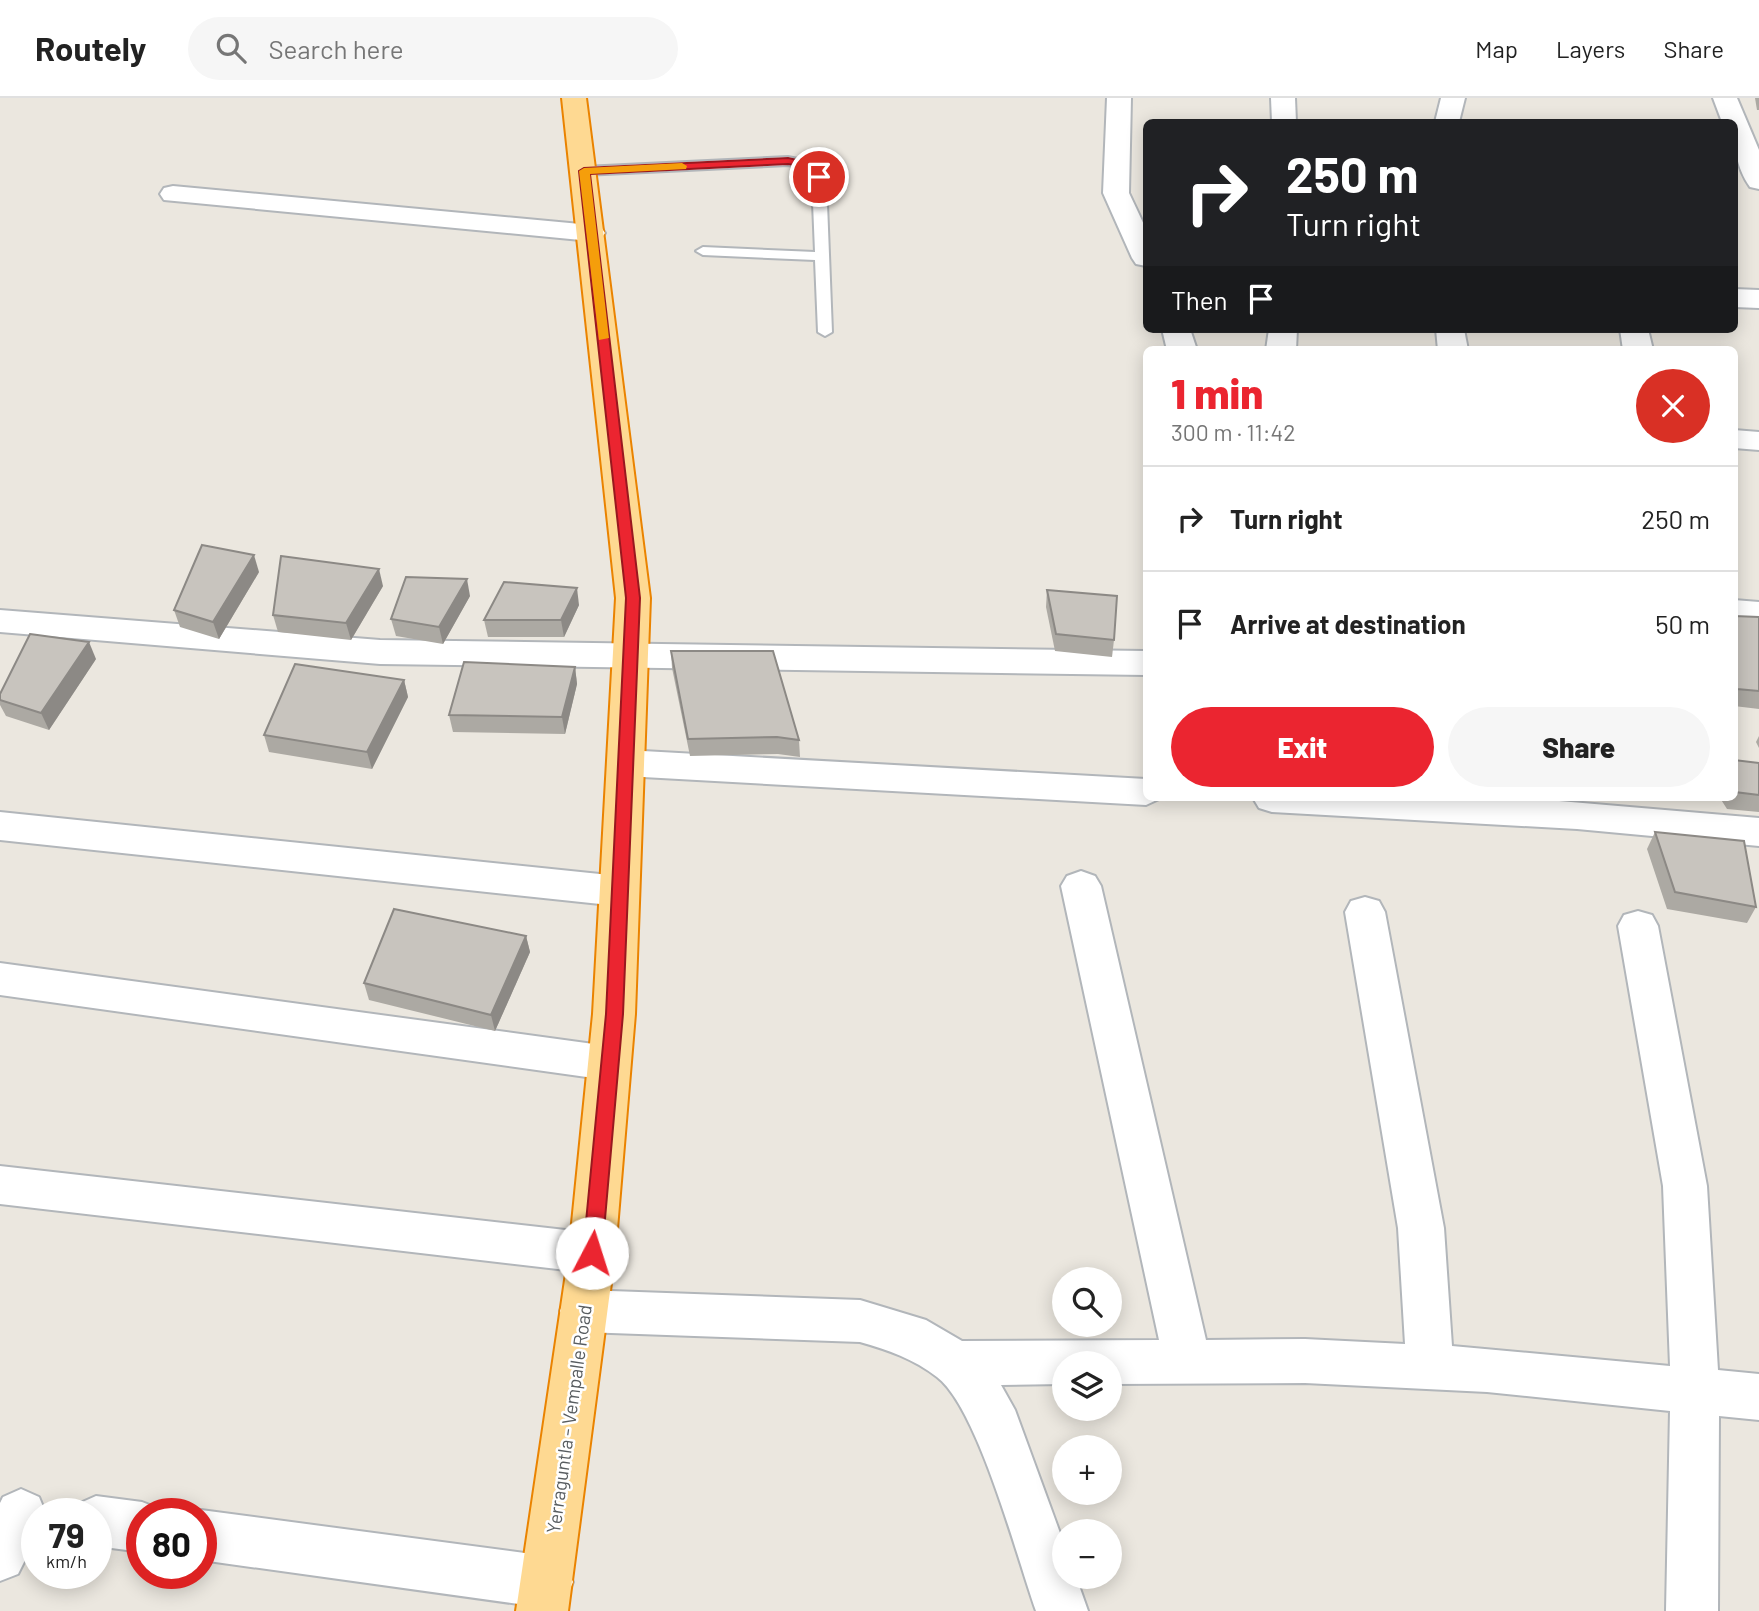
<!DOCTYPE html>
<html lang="en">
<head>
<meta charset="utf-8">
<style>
	:root { --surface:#fff; --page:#f6f6f6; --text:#222; --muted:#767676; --line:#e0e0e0; --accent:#eb2530 }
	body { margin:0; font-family:Barlow,sans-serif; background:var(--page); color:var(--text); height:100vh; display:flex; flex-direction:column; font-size:26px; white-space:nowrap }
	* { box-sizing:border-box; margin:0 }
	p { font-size:23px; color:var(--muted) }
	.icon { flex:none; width:38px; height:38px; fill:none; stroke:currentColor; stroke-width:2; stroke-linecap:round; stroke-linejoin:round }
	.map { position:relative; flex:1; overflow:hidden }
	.side { position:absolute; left:1143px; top:248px; width:595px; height:455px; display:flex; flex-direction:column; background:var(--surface); border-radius:10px; box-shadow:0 4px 18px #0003 }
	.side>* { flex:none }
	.hud { position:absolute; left:1143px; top:21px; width:595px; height:214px; border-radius:10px; box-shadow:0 4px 18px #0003; background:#202124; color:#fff; overflow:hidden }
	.buttons { position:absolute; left:1052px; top:1169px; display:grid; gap:14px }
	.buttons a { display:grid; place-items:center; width:70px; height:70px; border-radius:50%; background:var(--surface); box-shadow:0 4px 18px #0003; font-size:35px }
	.speed { position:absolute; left:21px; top:1400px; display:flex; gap:14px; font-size:35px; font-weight:700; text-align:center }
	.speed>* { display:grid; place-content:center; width:91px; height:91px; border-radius:50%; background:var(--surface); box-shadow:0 4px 18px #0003; line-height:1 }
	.speed small { font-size:18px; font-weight:400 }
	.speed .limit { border:10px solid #d22; background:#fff; color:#111 }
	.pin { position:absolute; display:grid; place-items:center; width:60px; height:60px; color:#fff; margin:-30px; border:4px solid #fff; border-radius:50%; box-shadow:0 2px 7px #0007 }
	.me { position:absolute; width:77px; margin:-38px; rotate:5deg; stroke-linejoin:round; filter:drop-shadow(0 0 5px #0008) }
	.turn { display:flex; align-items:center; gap:24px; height:147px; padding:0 28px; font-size:32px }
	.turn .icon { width:91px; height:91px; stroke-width:2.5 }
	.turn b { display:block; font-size:49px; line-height:60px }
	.then { display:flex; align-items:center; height:66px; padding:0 28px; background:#0003; gap:14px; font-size:26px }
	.round { display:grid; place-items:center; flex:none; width:74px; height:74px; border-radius:37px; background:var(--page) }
	.overview { display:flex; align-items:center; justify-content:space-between; height:119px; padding:0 28px }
	h1 { font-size:42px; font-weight:800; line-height:52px; color:var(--accent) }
	.primary-button { display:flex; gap:14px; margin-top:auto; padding:14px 28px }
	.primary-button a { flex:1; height:80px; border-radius:42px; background:var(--accent); color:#fff; font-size:28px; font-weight:800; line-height:80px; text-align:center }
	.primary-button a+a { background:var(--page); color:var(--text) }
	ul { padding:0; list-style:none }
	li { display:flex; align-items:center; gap:21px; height:105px; padding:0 28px; border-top:2px solid var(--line) }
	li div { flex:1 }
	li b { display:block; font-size:26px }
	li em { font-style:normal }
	header { display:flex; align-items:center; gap:42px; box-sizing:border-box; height:98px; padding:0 35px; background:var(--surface); border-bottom:2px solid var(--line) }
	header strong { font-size:33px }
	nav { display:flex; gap:38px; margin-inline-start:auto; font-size:24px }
	.search { width:490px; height:63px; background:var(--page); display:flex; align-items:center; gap:18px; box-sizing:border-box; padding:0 24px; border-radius:38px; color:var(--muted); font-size:26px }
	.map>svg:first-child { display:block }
</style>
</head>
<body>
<header>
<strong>Routely</strong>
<div class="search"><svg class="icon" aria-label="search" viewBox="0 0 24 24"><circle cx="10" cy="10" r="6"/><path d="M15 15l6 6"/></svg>Search here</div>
<nav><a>Map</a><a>Layers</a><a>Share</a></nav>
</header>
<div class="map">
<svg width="1759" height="1513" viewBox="0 0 1759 1513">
	<rect width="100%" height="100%" fill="#ebe7df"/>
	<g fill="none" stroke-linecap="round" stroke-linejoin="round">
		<defs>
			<path id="service" d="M788 59 813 64 826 79 832 234 825 238 818 234 815 162 703 157 696 153 703 149 815 154 812 80 804 70 788 67 584 77 577 73 584 69Z"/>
			<g id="minor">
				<path d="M1107 0H1131L1129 95 1146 131V168L1136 166 1132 160 1103 95Z"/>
				<path d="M1271 0H1295L1296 24H1272Z"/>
				<path d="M1441 0H1465L1459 24H1435Z"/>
				<path d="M1713 0H1737L1759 52V91L1750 89C1736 69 1734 48 1734 24H1722Z"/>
				<path d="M173 88 591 127 601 129 605 135 601 141 591 143 164 102 160 96 164 90Z"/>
				<path d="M1734 191 1759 192V210L1734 209Z"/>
				<path d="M1162 231H1190L1197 252H1167Z"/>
				<path d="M1269 231H1297L1296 252H1266Z"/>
				<path d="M1436 231H1464L1468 252H1438Z"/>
				<path d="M1620 231H1648L1653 252H1623Z"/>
				<path d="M1734 332 1759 334V352L1734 350Z"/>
				<path d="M1734 502 1759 504V526L1734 524Z"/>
				<path d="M0 512 380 542 1146 553V577L380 566 0 534Z"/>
				<path d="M625 652 1146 681V700H1161L1146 707 625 678 612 674 607 665 612 656Z"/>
				<path d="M1253 700H1523L1759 720V748L1577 731 1272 714 1259 710Z"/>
				<path d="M0 714 619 778 633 783 639 793 633 803 619 808 0 742Z"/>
				<path d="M1081 773 1095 778 1101 788 1206 1242 1305 1241 1405 1246 1398 1130 1345 814 1351 803 1365 799 1379 803 1385 814 1444 1130 1452 1248 1670 1268 1663 1088 1618 828 1624 817 1638 813 1652 817 1658 828 1707 1088 1718 1272 1759 1276V1322L1719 1318 1718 1513H1666L1670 1313 1487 1294 1305 1285 1110 1286V1265H1064V1286L1001 1287 1015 1312 1064 1446V1479H1076L1088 1513H1036C1017 1460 978 1310 937 1279 914 1261 888 1252 860 1244L583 1234 566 1228 560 1213 566 1198 583 1192 860 1202 926 1222 962 1243 1159 1242 1061 788 1067 778Z"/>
				<path d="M0 865 608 948 623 953 629 965 623 977 608 982 0 897Z"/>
				<path d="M0 1068 592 1135 608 1141 615 1155 608 1169 592 1175 0 1106Z"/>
				<path d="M21 1391 39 1399 46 1416H37V1438L18 1476 0 1483V1405L3 1399Z"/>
				<path d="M96 1398 142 1404 160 1411 162 1416H142V1454L96 1448V1416H74L78 1406Z"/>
				<path d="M201 1412 547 1458 565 1466 573 1484 565 1502 547 1510 201 1462V1416H192Z"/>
			</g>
			<path id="trunk" d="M562 0H586L650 500 635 916 615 1155 568 1513H516L569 1155 593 916 616 500Z"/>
		</defs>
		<use href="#service" stroke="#b2b6ba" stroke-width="4"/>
		<use href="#minor" stroke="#b2b6ba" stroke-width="4"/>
		<use href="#trunk" stroke="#ea8300" stroke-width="4"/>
		<use href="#service" fill="#fff" fill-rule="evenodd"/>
		<use href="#minor" fill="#fff" fill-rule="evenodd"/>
		<use href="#trunk" fill="#fed992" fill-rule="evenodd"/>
	</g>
	<g fill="#aca9a3">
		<path d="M1755 0H1759V12H1757Z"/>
		<path d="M259 474 219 541 180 529 174 512Z"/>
		<path d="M383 488 351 542 278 534 273 517Z"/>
		<path d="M1047 492 1114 542 1112 559 1055 553 1046 509Z"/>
		<path d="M470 498 443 546 396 538 391 521Z"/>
		<path d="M579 507 564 539H488L484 522Z"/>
		<path d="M1734 518 1759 519V611L1734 608Z"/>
		<path d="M671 553 799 642 800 659 778 656 690 658 672 570Z"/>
		<path d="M96 561 49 632 6 618 0 607V596Z"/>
		<path d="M575 569 577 586 565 636 453 634 449 617Z"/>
		<path d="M404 582 408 599 372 671 269 654 264 637Z"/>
		<path d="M1759 638V650L1756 644Z"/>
		<path d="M1734 662 1759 665V714L1727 711 1720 700H1734Z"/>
		<path d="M1655 734 1756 809 1747 825 1667 811 1647 751Z"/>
		<path d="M526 838 530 854 495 933 369 902 364 885Z"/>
	</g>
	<g fill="#8c8985">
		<path d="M254 457 259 474 219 541 213 524Z"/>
		<path d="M379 471 383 488 351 542 346 525Z"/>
		<path d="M467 481 470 498 443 546 439 529Z"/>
		<path d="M577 490 579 507 564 539 561 522Z"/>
		<path d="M89 544 96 561 49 632 41 615Z"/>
		<path d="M575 569 577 586 565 636 562 619Z"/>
		<path d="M404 582 408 599 372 671 367 654Z"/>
		<path d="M526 838 530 854 495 933 491 917Z"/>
	</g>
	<g fill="#c8c4be" stroke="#8c8985" stroke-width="2">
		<path d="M202 447 254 457 213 524 174 512Z"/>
		<path d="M281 458 379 471 346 525 273 517Z"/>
		<path d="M406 479 467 481 439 529 391 521Z"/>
		<path d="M504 484 577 490 561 522H484Z"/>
		<path d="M1047 492 1117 498 1114 542 1056 536Z"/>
		<path d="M1734 518 1759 519V593L1737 591 1734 578Z"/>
		<path d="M30 536 89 544 41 615 0 602V596Z"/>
		<path d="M671 553H773L799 642 777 639 688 641Z"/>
		<path d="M464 564 575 569 562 619 449 617Z"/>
		<path d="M295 566 404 582 367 654 264 637Z"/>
		<path d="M1734 662 1759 665V697L1735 694Z"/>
		<path d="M1655 734 1744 743 1756 809 1675 794Z"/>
		<path d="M394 811 526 838 491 917 364 885Z"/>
	</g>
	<path fill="#eb2530" stroke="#99181f" stroke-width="2" d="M788 60 811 65 824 79 815 82 804 69 788 66 590 76 640 500 623 916 602 1155 599 1161 592 1163 586 1161 583 1155 606 916 626 500 579 73 584 70Z"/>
	<path fill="#f59e0b" d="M682 65 687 68 686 71 590 76 609 240 599 242 579 73 584 70Z"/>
	<g text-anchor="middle" stroke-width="5" stroke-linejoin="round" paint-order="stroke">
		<g font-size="19" fill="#585d60" stroke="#fff">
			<text transform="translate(569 1321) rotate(-82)" y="7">Yerraguntla - Vempalle Road</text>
		</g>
	</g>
</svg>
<div class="buttons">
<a><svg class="icon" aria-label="search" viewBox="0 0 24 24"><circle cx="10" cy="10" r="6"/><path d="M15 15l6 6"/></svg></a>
<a><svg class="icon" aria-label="layers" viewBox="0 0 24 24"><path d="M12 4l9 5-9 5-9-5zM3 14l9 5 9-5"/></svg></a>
<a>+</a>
<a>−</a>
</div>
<div class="speed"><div>79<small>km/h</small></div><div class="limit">80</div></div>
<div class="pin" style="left:819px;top:79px;background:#d93025"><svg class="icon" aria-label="arrive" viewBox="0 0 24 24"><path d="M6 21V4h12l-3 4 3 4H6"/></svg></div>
<svg class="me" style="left:592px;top:1155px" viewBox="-20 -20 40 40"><circle r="19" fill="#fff"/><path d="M0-13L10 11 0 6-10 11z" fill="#eb2530"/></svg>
<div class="hud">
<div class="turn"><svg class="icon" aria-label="right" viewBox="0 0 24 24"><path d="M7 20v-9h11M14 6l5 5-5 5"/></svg><div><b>250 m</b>Turn right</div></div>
<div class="then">Then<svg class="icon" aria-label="arrive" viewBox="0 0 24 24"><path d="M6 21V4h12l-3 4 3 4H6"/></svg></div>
</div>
<section class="side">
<div class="overview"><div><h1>1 min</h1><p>300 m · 11:42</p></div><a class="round" style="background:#d93025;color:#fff"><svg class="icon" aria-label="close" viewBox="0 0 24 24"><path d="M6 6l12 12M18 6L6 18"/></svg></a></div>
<ul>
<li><svg class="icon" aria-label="right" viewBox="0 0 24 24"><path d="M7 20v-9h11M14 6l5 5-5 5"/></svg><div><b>Turn right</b></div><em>250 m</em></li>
<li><svg class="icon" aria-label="arrive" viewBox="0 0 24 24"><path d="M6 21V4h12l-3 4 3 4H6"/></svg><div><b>Arrive at destination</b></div><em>50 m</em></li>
</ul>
<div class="primary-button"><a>Exit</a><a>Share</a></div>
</section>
</div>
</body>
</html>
